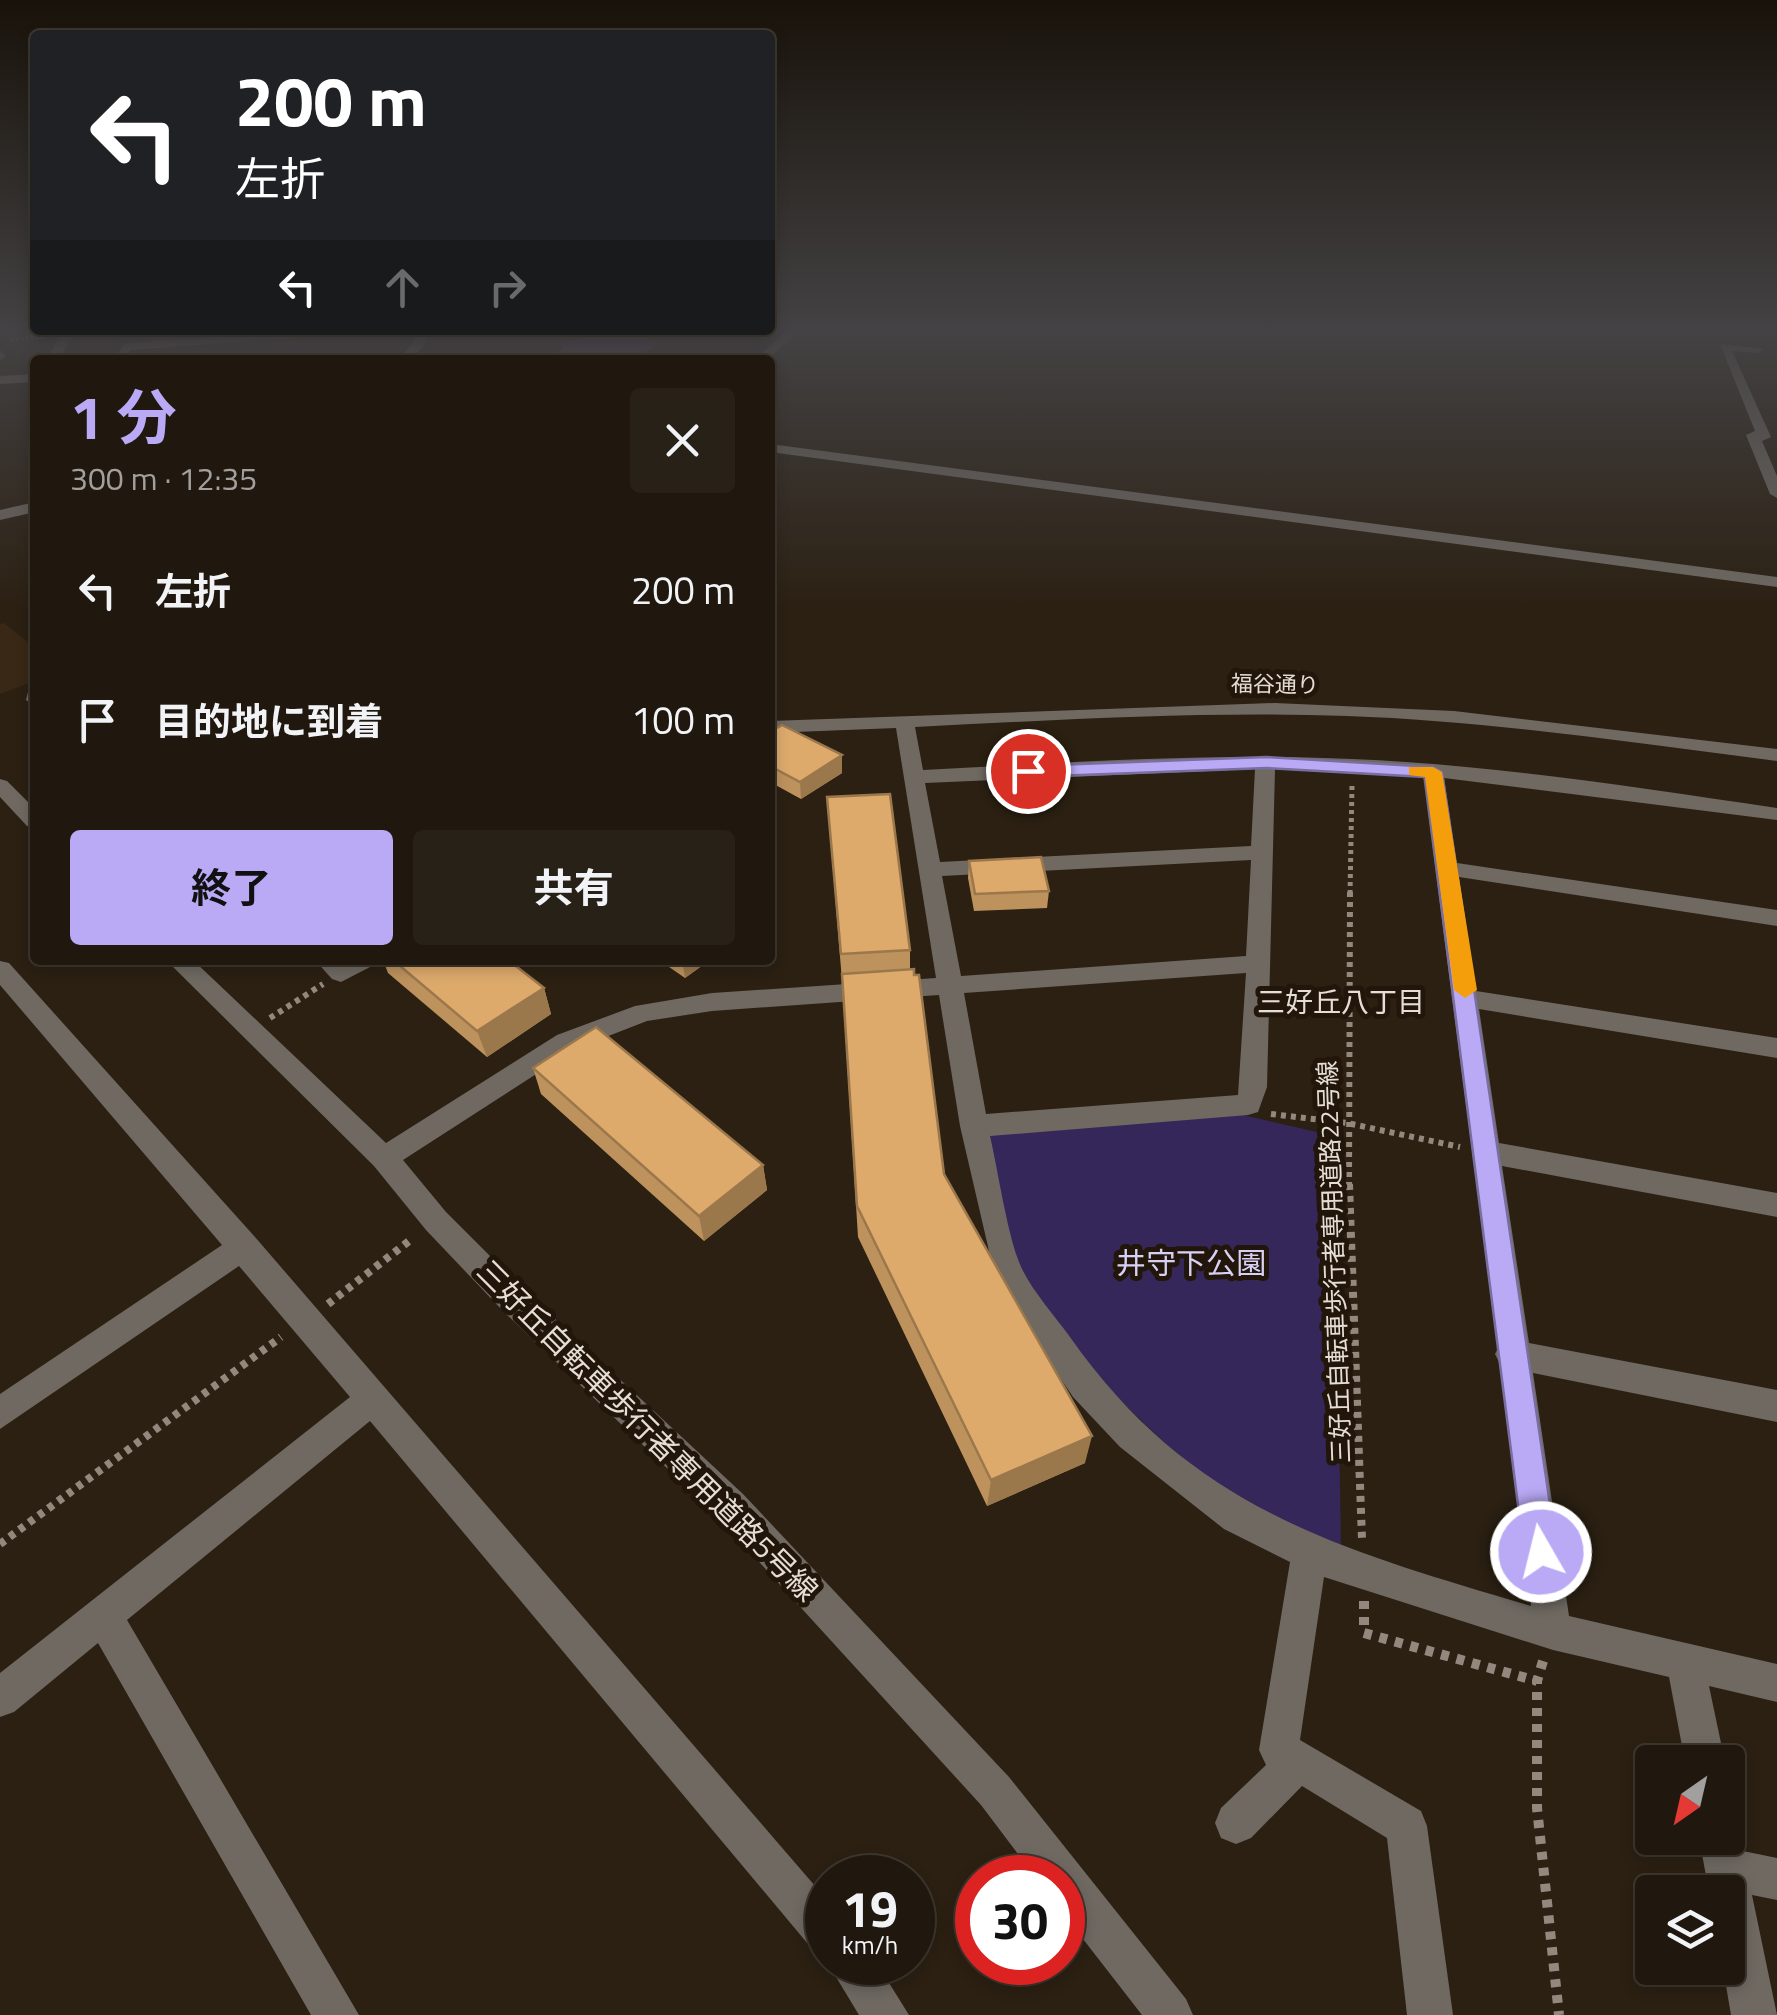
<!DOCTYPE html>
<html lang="ja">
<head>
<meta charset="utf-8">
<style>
	:root { --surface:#20180e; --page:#282117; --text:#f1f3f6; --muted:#a2a09e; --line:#3d372e; --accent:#baaaf6 }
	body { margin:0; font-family:"Titillium Web","Noto Sans JP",sans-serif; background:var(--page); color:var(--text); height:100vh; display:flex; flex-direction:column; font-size:38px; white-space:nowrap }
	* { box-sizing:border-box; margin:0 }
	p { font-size:32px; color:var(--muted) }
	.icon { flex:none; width:55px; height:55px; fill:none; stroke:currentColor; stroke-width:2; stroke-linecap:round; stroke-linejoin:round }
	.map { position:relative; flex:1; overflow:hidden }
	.side { position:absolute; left:30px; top:355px; width:745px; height:610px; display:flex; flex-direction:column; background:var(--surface); border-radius:10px; box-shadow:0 5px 15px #0003,0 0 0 2px var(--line) }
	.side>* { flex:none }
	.guide { position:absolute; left:30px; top:30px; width:745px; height:305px; border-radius:10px; box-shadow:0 5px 15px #0003,0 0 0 2px var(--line); background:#202124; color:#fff; overflow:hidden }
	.needle { width:65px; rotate:214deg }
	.tools { position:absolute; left:1635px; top:1745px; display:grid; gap:20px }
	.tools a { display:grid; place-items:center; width:110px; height:110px; border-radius:10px; background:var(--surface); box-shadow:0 5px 15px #0003,0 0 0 2px var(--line); font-size:50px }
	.speed { position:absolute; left:805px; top:1855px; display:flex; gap:20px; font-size:50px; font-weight:700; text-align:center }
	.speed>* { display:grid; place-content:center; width:130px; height:130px; border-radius:50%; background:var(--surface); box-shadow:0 5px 15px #0003,0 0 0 2px var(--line); line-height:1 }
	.speed small { font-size:25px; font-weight:400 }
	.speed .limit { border:15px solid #d22; background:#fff; color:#111 }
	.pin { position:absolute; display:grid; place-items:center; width:85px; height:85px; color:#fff; margin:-42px; border:5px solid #fff; border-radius:50%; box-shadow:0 2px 10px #0007 }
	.me { position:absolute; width:110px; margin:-55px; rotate:352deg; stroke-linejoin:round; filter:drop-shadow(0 0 8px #0008) }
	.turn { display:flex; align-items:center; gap:35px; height:210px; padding:0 40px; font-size:45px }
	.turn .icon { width:130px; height:130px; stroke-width:2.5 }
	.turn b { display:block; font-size:70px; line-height:85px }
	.lanes { display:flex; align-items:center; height:95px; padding:0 40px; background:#0003; justify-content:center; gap:50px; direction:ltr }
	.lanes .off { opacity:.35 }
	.round { display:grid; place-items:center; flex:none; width:105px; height:105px; border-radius:10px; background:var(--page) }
	.head { display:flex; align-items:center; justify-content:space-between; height:170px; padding:0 40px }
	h1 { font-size:60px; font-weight:700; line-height:75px; color:var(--accent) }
	.button { display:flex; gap:20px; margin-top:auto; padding:20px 40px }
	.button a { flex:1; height:115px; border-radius:10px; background:var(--accent); color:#111; font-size:40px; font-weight:700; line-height:115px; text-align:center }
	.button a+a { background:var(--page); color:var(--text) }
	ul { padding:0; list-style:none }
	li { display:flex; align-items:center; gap:30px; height:130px; padding:0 40px }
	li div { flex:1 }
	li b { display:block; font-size:38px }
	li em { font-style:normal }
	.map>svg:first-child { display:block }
</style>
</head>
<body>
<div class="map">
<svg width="1777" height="2015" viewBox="0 0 1777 2015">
	<rect width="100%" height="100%" fill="#2b2012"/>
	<path fill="#382815" d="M4 623 35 648V681L0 694V624Z"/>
	<path fill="#35275a" d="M1239 1114 1334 1136 1341 1547 1252 1513 1168 1446 1074 1356 1016 1279 970 1136Z"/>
	<path fill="#4d3d7a" d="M599 330H621L659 341 637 360H547L533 355 559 352 563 348 561 343 595 335Z"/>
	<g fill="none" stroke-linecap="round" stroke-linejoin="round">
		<g stroke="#92887d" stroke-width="4" stroke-dasharray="2.5 2.5" stroke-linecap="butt">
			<path d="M86 334 114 333"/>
			<path d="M11 339 44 337"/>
		</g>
		<path stroke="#92887d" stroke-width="5" stroke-dasharray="4 4" stroke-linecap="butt" d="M1350 894 1352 786"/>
		<g stroke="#92887d" stroke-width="6" stroke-dasharray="5 5" stroke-linecap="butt">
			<path d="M270 1018 323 984"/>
			<path d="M1271 1114 1347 1123 1460 1147"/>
			<path d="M1349 1187 1350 892"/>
		</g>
		<g stroke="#92887d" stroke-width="8" stroke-dasharray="6 6" stroke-linecap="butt">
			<path d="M1349 1184 1362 1539"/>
			<path d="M328 1304 413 1238"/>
			<path d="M0 1544 281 1337"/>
		</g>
		<g stroke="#92887d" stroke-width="10" stroke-dasharray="8 8" stroke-linecap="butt">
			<path d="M1364 1601V1633L1537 1681"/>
			<path d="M1543 1661 1537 1681V1808L1559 2015"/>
		</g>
		<g fill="#6f6962" fill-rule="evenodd">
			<path d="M790 328H802L767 360H754Z"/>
			<path d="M64 330H76L58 360H46Z"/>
			<path d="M335 330H394L130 350 124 360H112L126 343Z"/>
			<path d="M417 330H429L424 345 411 360H398L412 344Z"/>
			<path d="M1720 344 1764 349 1758 353 1732 351 1771 437 1762 441 1777 476V498L1770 494 1746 435 1755 431Z"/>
			<path d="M0 350 6 356 0 360Z"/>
			<path d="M35 374V382L0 384V376Z"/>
			<path d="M770 444 1777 577V587L770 452Z"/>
			<path d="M35 502V512L0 520V510Z"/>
			<path d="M35 690V706L26 700 28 692Z"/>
			<path d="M1275 703 1454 711 1777 749V761C1634 743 1491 721 1347 716 1203 711 1059 720 915 727L923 770C1057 763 1191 754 1325 758 1476 762 1627 786 1777 808V820L1444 778 1457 863 1777 910V926L1459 877 1476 991 1777 1038V1058L1479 1009 1499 1143 1777 1193V1217L1502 1166 1529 1343 1777 1390V1422L1533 1373 1569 1616 1777 1664V1702L1709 1686 1725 1762H1685L1669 1677 1553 1650 1324 1577 1300 1740 1421 1811 1427 1826 1453 2015H1407L1387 1838 1302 1786 1251 1838 1236 1844 1221 1838 1215 1823 1221 1808 1266 1765 1259 1750 1290 1562 1224 1529 1120 1447 1073 1397 996 1281 960 1126 939 995 712 1011 647 1021 575 1049 403 1160 446 1212 525 1291 743 1494 1009 1777 1186 1999 1193 2015H1142L1062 1912V1878H1036L981 1805 719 1518 503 1311 426 1230 374 1166 166 960H193L386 1143 557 1035 635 1006 712 993 936 978 896 728 770 733V721ZM1255 769 1251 846 940 862 925 783ZM1275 769 1423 776 1498 1348 1495 1354 1500 1364 1531 1606C1340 1549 1191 1510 1070 1337 1054 1315 1034 1293 1022 1269 1008 1240 998 1170 990 1136L1248 1115 1258 1112 1267 1087ZM1251 860 1246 956 961 976 942 876ZM1246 973 1238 1095 986 1114 964 993Z"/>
			<path d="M0 779 7 781 35 809V828L27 826 0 797Z"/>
			<path d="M315 960H375L372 966 341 982 332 979Z"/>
			<path d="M0 961 9 963 255 1237 828 1901V1957L813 1950 370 1421 127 1620 359 2015H311L98 1643 14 1712 0 1717V1673L350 1397 239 1266 0 1429V1394L222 1245 0 985Z"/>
			<path d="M1728 1820 1735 1823 1743 1851 1777 1858V1900L1752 1895 1777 2015H1731L1723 1968H1728V1892H1709L1699 1838H1728Z"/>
			<path d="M827 1962H876L909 2015H859Z"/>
		</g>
	</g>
	<g fill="#be925d">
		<path d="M770 732 842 773 801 799 770 782Z"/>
		<path d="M827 797 910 950V969L944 1174 1085 1463 987 1506 858 1237 842 981Z"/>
		<path d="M969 861 1049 891 1047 908 974 911 968 878Z"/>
		<path d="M383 960H508L544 988 551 1014 487 1057 388 973Z"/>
		<path d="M659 960H710L685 978Z"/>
		<path d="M533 1068 763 1165 767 1190 704 1241 541 1094Z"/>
	</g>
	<g fill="#9b774c">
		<path d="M842 755V773L801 799 800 782Z"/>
		<path d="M682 960H710L685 978Z"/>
		<path d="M544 988 551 1014 487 1057 477 1031Z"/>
		<path d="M763 1165 767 1190 704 1241 699 1216Z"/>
		<path d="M1092 1436 1085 1463 987 1506 991 1480Z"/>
	</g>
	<g fill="#ddaa6c" stroke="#9b774c" stroke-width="2.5">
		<path d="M782 725 842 755 800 782 770 766V732Z"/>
		<path d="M890 794 910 950 841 954 827 797Z"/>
		<path d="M1041 857 1049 891 975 894 969 861Z"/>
		<path d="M393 960H508L544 988 477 1031Z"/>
		<path d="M914 969V975H919L944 1174 1092 1436 991 1480 857 1206 842 974Z"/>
		<path d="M596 1027 763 1165 699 1216 533 1068Z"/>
	</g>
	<linearGradient id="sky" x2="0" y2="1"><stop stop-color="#18120a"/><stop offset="0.54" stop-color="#444244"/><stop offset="1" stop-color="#444244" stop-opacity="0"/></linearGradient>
	<rect width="1777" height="611" fill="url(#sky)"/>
	<path fill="#baaaf6" stroke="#796ea0" stroke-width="2.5" d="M1266 757 1433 767 1442 772 1557 1552 1552 1563 1541 1568 1529 1563 1524 1552 1425 777 1266 768 1028 777 1019 771 1028 766Z"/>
	<path fill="#f59e0b" d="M1409 767H1433L1442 772 1477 990 1465 998 1454 990 1425 777 1409 775Z"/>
	<g text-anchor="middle" stroke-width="10" stroke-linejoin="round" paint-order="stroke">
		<g font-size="22" fill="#e6ded6" stroke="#211609">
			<text transform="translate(1275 684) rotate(1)" y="8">福谷通り</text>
		</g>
		<g font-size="25" fill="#e6ded6" stroke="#211609">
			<text transform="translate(1334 1262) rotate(-92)" y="9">三好丘自転車歩行者専用道路22号線</text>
		</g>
		<g font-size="28" fill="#e6ded6" stroke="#211609">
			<text x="1341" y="1012">三好丘八丁目</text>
		</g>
		<g font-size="30" fill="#d6d0f5" stroke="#211609">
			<text x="1191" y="1274">井守下公園</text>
		</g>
		<g font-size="30" fill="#e6ded6" stroke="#211609">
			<text transform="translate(647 1431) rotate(45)" y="10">三好丘自転車歩行者専用道路5号線</text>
		</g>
	</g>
</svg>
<div class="tools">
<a><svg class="needle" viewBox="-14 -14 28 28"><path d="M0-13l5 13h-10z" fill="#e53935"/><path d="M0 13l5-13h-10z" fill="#a2a09e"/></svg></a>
<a><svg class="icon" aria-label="layers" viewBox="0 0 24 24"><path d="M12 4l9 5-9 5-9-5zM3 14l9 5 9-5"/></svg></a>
</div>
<div class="speed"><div>19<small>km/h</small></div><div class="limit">30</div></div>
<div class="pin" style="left:1028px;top:771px;background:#d93025"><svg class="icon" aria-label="arrive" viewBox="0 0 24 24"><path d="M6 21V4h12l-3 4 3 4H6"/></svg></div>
<svg class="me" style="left:1541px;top:1552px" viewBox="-20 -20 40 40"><circle r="17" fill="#baaaf6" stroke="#fff" stroke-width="3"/><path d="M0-11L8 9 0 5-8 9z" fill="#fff"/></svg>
<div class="guide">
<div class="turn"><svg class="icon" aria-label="left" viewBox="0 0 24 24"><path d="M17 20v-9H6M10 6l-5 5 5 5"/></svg><div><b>200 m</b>左折</div></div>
<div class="lanes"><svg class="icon" aria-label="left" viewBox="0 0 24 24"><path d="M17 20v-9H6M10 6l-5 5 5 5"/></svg><svg class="icon off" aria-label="ahead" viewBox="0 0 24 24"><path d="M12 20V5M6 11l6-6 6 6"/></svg><svg class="icon off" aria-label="right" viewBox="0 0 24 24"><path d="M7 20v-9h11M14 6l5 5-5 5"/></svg></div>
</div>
<section class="side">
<div class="head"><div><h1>1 分</h1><p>300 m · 12:35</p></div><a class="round"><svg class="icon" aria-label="close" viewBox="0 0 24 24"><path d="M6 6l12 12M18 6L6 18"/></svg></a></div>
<ul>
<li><svg class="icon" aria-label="left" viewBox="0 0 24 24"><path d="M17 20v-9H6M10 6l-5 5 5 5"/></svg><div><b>左折</b></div><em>200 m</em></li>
<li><svg class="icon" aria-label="arrive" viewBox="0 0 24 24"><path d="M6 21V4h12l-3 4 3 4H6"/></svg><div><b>目的地に到着</b></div><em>100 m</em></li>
</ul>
<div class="button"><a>終了</a><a>共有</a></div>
</section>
</div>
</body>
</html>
